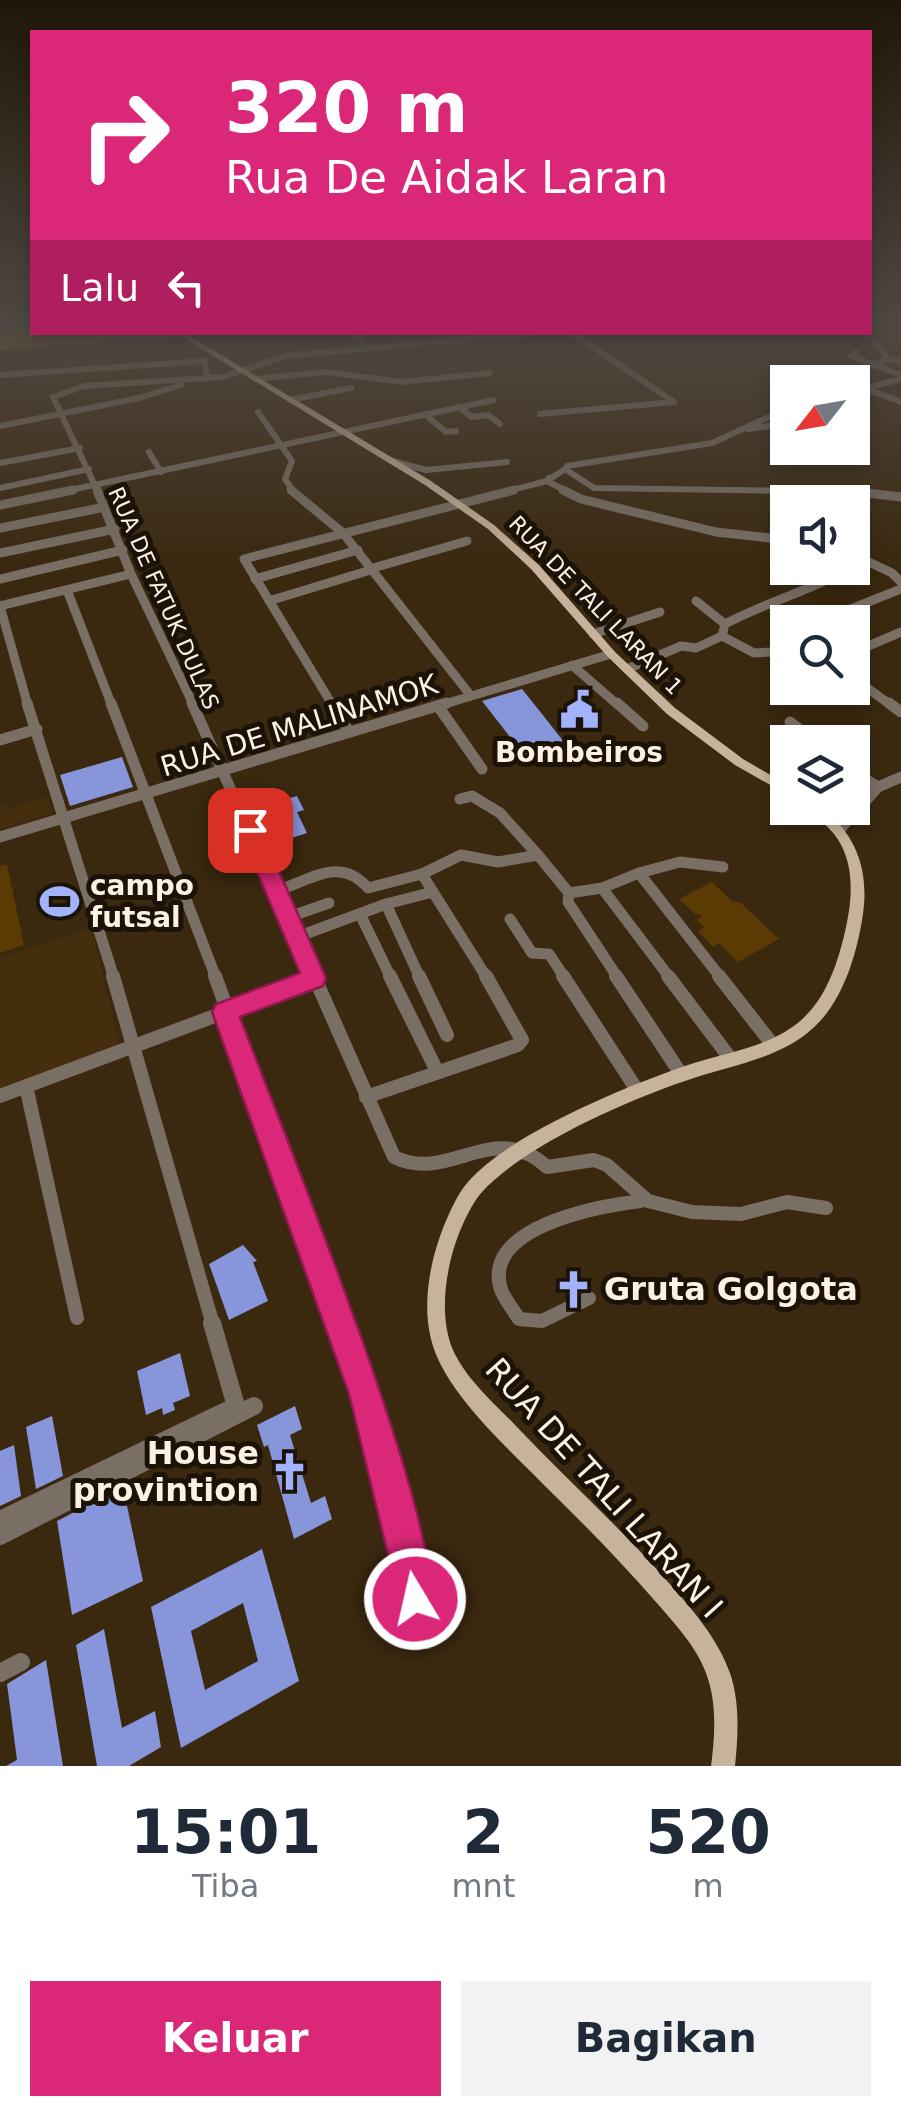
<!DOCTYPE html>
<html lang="id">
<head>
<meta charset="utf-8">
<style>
	:root { --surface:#fff; --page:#f2f2f3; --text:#1f2937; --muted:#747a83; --accent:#db2777 }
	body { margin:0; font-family:"DejaVu Sans",sans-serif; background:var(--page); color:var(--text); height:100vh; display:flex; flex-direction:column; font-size:38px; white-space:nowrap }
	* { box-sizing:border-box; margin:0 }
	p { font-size:32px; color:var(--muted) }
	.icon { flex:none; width:55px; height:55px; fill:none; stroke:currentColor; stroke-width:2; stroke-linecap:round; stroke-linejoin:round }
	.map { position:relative; height:1766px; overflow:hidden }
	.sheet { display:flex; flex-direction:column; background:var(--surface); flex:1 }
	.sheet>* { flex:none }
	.banner { position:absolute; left:30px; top:30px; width:842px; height:305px; border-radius:0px; box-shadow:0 5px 15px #0003; background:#db2777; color:#fff; overflow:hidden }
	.needle { width:65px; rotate:239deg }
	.fabs { position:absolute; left:770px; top:365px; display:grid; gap:20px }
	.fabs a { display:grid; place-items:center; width:100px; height:100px; border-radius:0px; background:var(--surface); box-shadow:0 5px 15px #0003; font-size:50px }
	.pin { position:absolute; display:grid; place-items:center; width:85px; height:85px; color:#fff; margin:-42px; border-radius:20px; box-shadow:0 5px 15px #0006 }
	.me { position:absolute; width:110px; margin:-55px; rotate:351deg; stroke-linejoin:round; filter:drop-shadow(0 0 8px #0008) }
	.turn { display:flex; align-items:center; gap:35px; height:210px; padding:0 30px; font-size:45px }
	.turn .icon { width:130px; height:130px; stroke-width:2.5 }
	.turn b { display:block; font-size:70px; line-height:85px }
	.then { display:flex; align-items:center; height:95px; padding:0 30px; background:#0003; gap:20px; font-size:38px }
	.eta { display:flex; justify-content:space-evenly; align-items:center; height:170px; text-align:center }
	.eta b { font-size:60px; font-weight:700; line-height:70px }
	.button { display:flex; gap:20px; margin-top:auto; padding:20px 30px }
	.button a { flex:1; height:115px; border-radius:0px; background:var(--accent); color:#fff; font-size:40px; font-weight:700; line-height:115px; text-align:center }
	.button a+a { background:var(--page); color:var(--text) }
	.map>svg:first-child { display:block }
</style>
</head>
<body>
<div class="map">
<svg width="901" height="1766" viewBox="0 0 901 1766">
	<rect width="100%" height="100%" fill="#3a280f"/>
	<g fill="#452e0e">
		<path d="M48 797 52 813 0 829V804L5 803 7 809Z"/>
		<path d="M92 928 119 1044 0 1090V958Z"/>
	</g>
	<g fill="#5b3a03">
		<path d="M7 864 24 945 0 953V866Z"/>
		<path d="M712 882 733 902 741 903 779 939 738 962 719 943 713 947 698 931 704 927 697 920 702 916 695 914 679 899Z"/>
	</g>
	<path fill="#93631d" d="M32 323V332L227 333 0 350V325Z"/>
	<g fill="#8795da" fill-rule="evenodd">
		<path d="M522 689 542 714 564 742 524 755 482 701Z"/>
		<path d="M122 757 133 787 70 806 60 775Z"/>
		<path d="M297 796 304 810 297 812 307 833 276 843 260 807Z"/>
		<path d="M243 1245 257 1261 253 1262 268 1301 229 1320 209 1264Z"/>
		<path d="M180 1353 190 1396 173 1403 175 1410 163 1415 162 1408 146 1415 137 1371Z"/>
		<path d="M295 1406 302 1429 290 1435 311 1503 325 1496 332 1519 294 1539 268 1445 264 1447 257 1425Z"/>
		<path d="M52 1416 63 1476 36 1489 26 1427Z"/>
		<path d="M14 1445 21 1496 0 1506V1451Z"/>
		<path d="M123 1487 143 1581 72 1615 57 1521Z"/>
		<path d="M262 1549 299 1681 181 1748 151 1607ZM243 1603 258 1661 205 1690 191 1631Z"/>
		<path d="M104 1629 122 1728 155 1711 161 1747 129 1766H97L76 1645Z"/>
		<path d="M46 1660 63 1766H6L17 1760 7 1684Z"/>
	</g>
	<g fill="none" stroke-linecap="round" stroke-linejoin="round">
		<g stroke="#796f64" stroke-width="6">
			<path d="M357 332 367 350"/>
			<path d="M876 344 889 359"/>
			<path d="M856 352 851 356 901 375"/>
			<path d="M871 366 888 359 901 361"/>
			<path d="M0 375 205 361 207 378"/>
			<path d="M255 379 326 372 402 382 490 373"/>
			<path d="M867 389 901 402"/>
			<path d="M852 392 901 379"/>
			<path d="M290 400 351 388"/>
			<path d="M459 407 472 417 488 415 500 424"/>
			<path d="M258 412 292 461 285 479 294 492"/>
			<path d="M540 414 674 402 571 332"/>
			<path d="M426 415 446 432 456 431"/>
			<path d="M0 426 139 398 181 385"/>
			<path d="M748 429 788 423"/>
			<path d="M149 452 161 472"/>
			<path d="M389 460 426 470 507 462"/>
			<path d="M0 463 80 448"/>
			<path d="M567 466 712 443 788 408"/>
			<path d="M549 478 547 481 568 492"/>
			<path d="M0 488 89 469"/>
			<path d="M61 492 494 400"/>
			<path d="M98 492 53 397 84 386 223 377 285 356 543 332"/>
			<path d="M504 492 547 481 565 469 594 488 862 492"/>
		</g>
		<g stroke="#796f64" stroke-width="9">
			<path d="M97 490 131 574 194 706"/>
			<path d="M291 490 343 533 471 696"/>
			<path d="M563 490 581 499 716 532 788 540"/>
			<path d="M842 490 901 497"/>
			<path d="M0 505 73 490"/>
			<path d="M0 528 105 507"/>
			<path d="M0 553 115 529"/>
			<path d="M852 554 892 573 901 582"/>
			<path d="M373 568 467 541"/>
			<path d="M0 579 123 550"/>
			<path d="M255 579 358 550"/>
			<path d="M67 590 112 706"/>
			<path d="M269 601 374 569"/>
			<path d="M696 601 725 624"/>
			<path d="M0 606 28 706"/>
			<path d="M0 606 131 574"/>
			<path d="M818 622 901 589"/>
			<path d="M593 634 660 612"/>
			<path d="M722 636 725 624C766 602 810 591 850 568"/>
			<path d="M852 653 901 632"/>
			<path d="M572 665 619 706"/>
			<path d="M627 669 681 646 696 648 722 636 754 653 788 651"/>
			<path d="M852 677 892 706"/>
			<path d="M333 706 244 559 514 490"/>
			<path d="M438 706 611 654"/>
		</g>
		<g stroke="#796f64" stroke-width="11">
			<path d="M27 703 114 978"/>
			<path d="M111 703 216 978"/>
			<path d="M192 703 315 978"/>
			<path d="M332 703 349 732"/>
			<path d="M617 703 643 726"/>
			<path d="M889 703 901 712"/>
			<path d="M438 706 482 769"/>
			<path d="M790 722 816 742"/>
			<path d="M0 740 37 729"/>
			<path d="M852 771 878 787"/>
			<path d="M460 799 472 796 500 813 538 855"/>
			<path d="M840 829 878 787 901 777"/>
			<path d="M0 837 447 703"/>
			<path d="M639 873 680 862 723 867"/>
			<path d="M602 888 670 978"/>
			<path d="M277 891C312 879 340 856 368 888L422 874"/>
			<path d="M433 892 487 978"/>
			<path d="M569 893 568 902 618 978"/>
			<path d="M386 904 420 978"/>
			<path d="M360 914 391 978"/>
			<path d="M289 917 329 903"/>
			<path d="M510 919 532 953 549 954 565 978"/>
			<path d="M297 937 386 904 433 892 422 874 461 855 498 862 538 855 569 893 602 888 639 873 721 978"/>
		</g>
		<g stroke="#796f64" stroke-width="14">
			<path d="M113 976 213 1325"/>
			<path d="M215 976 341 1325"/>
			<path d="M314 976 394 1157C449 1184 493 1118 547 1167L594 1160 607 1165 648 1201 692 1212 741 1214 787 1202 826 1208"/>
			<path d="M390 976 437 1071"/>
			<path d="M419 976 447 1035"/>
			<path d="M563 976 637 1090"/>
			<path d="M616 976 681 1074"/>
			<path d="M668 976 730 1058"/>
			<path d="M719 976 772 1044"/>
			<path d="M26 1086 77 1318"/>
			<path d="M0 1096 314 979"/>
			<path d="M366 1097 518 1045 522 1040 486 976"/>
			<path d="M589 1298 542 1321 519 1319C514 1311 506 1301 502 1292 477 1227 600 1206 641 1201"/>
		</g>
		<g stroke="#796f64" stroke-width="18">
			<path d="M340 1323C376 1423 402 1524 420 1629"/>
			<path d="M0 1520 236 1406 212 1323"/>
			<path d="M0 1536 254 1406"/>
			<path d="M0 1673 21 1662"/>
		</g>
		<g fill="#c7b39b" fill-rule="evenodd">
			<path d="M174 332H183L431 481 494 525 539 565 615 652 675 708 743 759 788 785V795L735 765 667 714 607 656 531 569 488 529 425 485Z"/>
			<path d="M808 808H822C857 835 869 871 863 914 857 954 843 1002 812 1029 780 1058 733 1065 694 1078 634 1097 524 1145 482 1192 474 1201 468 1213 463 1224 447 1259 437 1313 453 1350 466 1379 494 1403 515 1425 565 1478 620 1527 668 1582 693 1610 719 1640 731 1676 740 1705 738 1737 735 1766H711C715 1737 717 1704 707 1676 698 1648 674 1623 656 1602 621 1562 584 1524 546 1487 509 1449 443 1391 431 1339 421 1299 432 1251 449 1214 454 1203 460 1191 468 1182 510 1133 633 1083 694 1063 730 1052 770 1046 799 1022 825 1000 836 968 844 936 852 903 857 863 834 834 826 824 816 817 808 808Z"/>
		</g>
	</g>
	<linearGradient id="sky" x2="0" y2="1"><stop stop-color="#201608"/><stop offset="0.57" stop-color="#4f4842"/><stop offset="1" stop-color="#4f4842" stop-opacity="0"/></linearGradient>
	<rect width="901" height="570" fill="url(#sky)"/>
	<path fill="#db2777" stroke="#8e194d" stroke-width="2.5" d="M250 822 261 830 326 978 323 986 240 1017C273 1107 455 1547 428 1612L415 1617 402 1612 349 1394 212 1012 216 1004 300 973 239 830Z"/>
	<defs>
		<symbol id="civic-bare" viewBox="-9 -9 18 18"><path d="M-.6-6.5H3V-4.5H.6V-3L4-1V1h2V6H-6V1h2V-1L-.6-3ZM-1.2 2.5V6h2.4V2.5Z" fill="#a3b2fd" stroke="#1b1208" stroke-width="2.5" paint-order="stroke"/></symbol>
		<symbol id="stadium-bare" viewBox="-9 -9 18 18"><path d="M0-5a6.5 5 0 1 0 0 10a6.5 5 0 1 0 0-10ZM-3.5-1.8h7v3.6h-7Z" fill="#a3b2fd" stroke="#1b1208" stroke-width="2.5" paint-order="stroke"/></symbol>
		<symbol id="church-bare" viewBox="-9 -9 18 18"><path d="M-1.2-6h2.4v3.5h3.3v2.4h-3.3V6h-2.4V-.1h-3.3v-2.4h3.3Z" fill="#a3b2fd" stroke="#1b1208" stroke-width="2.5" paint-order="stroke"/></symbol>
	</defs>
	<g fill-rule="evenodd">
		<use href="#civic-bare" x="552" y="682" width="55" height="55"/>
		<use href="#stadium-bare" x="32" y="874" width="55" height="55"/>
		<use href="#church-bare" x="546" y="1262" width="55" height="55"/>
		<use href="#church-bare" x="262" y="1444" width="55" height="55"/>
	</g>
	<g text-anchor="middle" stroke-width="10" stroke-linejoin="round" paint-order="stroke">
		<g font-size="22" fill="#fdf1e3" stroke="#1b1208">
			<text transform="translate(164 598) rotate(66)" y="8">RUA DE FATUK DULAS</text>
			<text transform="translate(596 605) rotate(46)" y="8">RUA DE TALI LARAN 1</text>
		</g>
		<g font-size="28" fill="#fdf1e3" stroke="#1b1208">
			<text transform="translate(299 725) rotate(-17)" y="10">RUA DE MALINAMOK</text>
		</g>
		<g font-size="28" font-weight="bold" fill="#fdf1e3" stroke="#1b1208">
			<text x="579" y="762">Bombeiros</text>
			<text x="90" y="895" text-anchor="start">campo<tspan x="90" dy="32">futsal</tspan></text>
		</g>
		<g font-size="32" font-weight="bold" fill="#fdf1e3" stroke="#1b1208" text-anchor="start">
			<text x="604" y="1300">Gruta Golgota</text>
			<text x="259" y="1464" text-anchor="end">House<tspan x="259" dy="37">provintion</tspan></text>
		</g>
		<g font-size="32" fill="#fdf1e3" stroke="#1b1208">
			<text transform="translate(604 1488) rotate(48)" y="11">RUA DE TALI LARAN I</text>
		</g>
	</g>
</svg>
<div class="fabs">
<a><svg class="needle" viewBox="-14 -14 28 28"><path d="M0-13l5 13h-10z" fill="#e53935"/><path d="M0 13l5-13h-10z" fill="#747a83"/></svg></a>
<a><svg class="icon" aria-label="sound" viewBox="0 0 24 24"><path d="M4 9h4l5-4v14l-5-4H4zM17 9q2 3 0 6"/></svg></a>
<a><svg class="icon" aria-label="search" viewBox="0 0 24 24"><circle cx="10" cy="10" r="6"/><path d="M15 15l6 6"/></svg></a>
<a><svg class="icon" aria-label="layers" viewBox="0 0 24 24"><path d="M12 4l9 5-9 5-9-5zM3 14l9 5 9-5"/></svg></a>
</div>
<div class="pin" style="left:250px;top:830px;background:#d93025"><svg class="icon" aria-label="arrive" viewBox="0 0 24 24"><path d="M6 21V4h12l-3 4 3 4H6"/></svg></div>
<svg class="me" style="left:415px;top:1599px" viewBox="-20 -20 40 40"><circle r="17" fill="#db2777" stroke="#fff" stroke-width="3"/><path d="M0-11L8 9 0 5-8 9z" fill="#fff"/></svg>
<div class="banner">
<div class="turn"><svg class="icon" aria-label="right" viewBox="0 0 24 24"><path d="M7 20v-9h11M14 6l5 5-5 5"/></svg><div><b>320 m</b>Rua De Aidak Laran</div></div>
<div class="then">Lalu<svg class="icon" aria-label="left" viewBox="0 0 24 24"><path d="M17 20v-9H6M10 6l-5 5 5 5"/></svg></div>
</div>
</div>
<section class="sheet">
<div class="eta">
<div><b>15:01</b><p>Tiba</p></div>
<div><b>2</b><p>mnt</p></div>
<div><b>520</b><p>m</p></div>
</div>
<div class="button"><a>Keluar</a><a>Bagikan</a></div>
</section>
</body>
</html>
